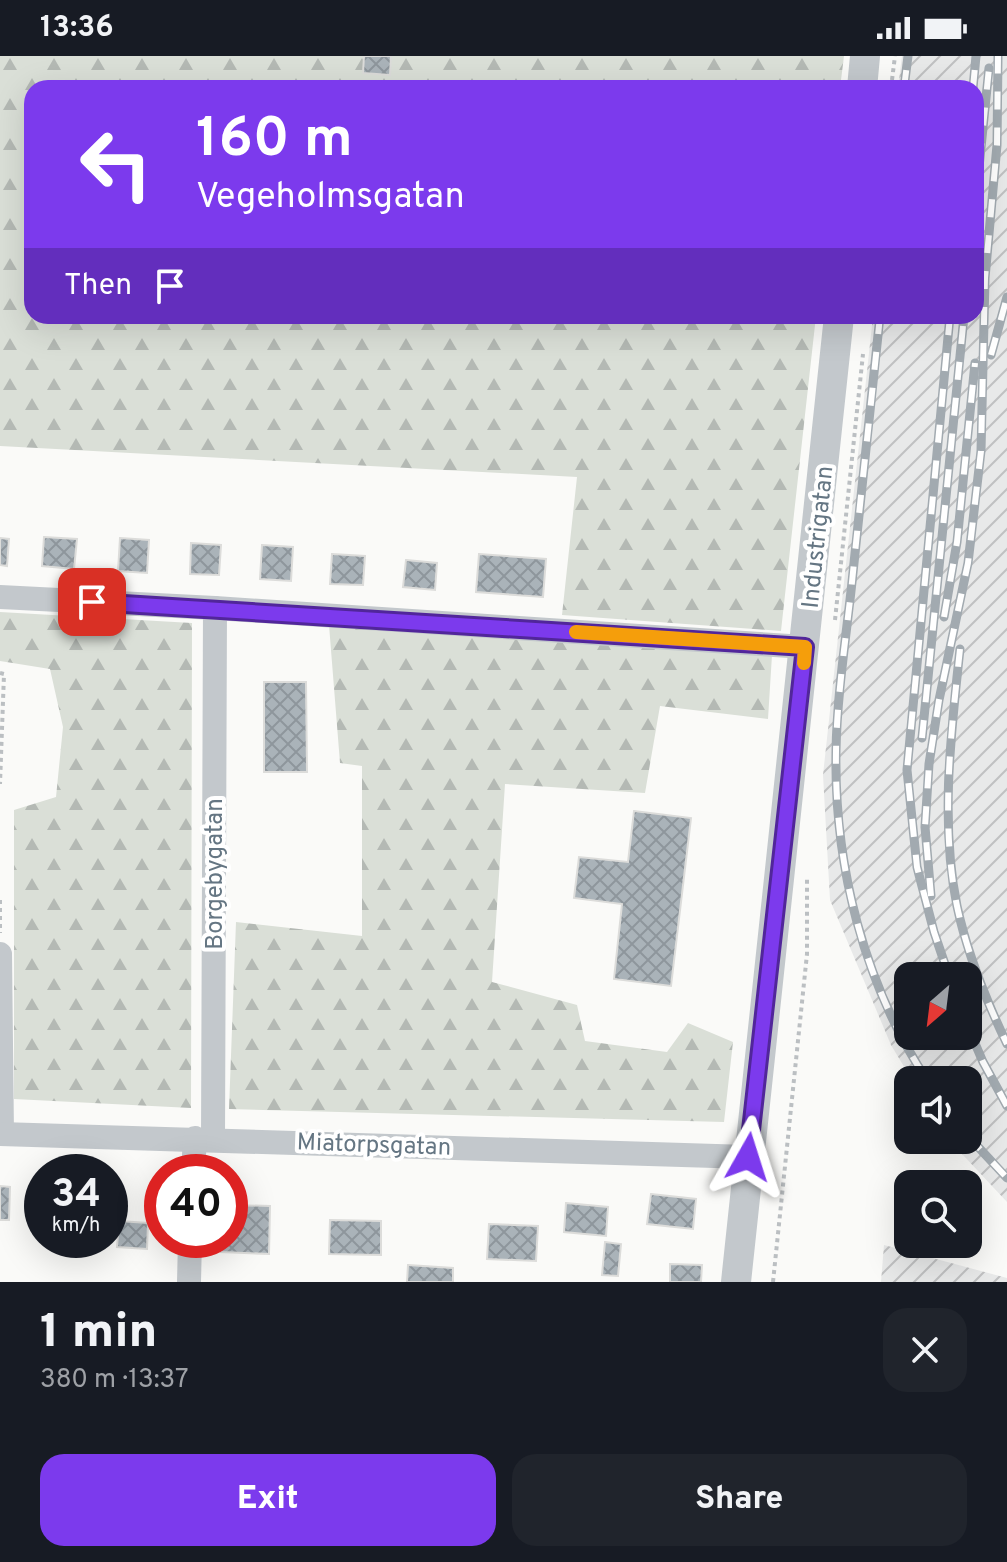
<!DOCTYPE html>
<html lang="en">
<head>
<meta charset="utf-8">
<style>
	:root { --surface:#171b24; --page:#20242c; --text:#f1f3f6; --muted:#9ea1a6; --accent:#7c3aed }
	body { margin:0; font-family:Overpass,sans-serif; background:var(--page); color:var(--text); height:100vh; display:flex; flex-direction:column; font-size:30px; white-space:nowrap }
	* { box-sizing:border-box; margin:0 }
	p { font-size:26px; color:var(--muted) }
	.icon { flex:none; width:44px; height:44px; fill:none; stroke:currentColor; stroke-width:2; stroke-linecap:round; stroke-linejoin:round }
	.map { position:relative; height:1226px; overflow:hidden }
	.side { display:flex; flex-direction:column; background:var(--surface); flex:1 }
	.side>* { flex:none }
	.banner { position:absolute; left:24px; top:24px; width:960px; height:244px; border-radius:24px; box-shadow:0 8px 32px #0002; background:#7c3aed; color:#fff; overflow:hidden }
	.needle { width:52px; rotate:208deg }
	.controls { position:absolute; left:894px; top:906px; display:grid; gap:16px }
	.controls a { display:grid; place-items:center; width:88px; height:88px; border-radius:16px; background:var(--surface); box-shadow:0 8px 32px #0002; font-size:40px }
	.speed { position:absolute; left:24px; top:1098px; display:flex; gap:16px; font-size:40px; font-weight:700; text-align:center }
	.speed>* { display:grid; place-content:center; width:104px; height:104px; border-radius:50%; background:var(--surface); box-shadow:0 8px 32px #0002; line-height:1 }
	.speed small { font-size:20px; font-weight:400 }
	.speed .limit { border:12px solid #d22; background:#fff; color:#111 }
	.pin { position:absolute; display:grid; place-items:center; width:68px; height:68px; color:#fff; margin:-34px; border-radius:16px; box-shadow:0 4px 12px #0006 }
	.me { position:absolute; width:88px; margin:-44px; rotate:6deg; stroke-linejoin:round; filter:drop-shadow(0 0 6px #0008) }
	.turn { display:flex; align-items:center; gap:28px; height:168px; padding:0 40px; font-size:36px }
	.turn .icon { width:104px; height:104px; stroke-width:2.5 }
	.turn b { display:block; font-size:56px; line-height:68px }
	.then { display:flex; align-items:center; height:76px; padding:0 40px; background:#0003; gap:16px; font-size:30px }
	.round { display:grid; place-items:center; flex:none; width:84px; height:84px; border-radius:24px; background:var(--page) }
	.headline { display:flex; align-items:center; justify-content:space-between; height:136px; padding:0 40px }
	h1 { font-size:48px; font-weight:800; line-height:60px }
	.primary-button { display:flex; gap:16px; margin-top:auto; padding:16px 40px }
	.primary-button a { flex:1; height:92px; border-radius:24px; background:var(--accent); color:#fff; font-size:32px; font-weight:800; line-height:92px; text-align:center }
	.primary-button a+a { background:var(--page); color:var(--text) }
	.status { display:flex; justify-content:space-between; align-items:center; height:56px; padding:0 40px; background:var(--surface); direction:ltr }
	.status svg { height:22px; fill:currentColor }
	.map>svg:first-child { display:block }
</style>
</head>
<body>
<div class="status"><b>13:36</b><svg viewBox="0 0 49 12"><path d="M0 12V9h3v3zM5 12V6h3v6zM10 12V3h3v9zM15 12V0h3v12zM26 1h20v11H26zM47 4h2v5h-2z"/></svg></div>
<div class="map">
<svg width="1007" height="1226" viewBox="0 0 1007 1226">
	<defs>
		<pattern id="industrial-furrows" width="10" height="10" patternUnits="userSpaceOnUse" patternTransform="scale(2)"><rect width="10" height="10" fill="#e8e9e9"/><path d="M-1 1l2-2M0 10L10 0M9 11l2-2" fill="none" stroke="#c0c1c2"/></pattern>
		<pattern id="forest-firs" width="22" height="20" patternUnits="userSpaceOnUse" patternTransform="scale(2)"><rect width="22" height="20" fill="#dadfd7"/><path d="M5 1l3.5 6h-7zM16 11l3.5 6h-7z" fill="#b4b9b4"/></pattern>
		<pattern id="building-cross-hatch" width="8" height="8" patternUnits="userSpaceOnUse" patternTransform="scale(2)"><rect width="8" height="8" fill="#aab3b9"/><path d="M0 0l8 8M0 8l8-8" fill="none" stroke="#8e969c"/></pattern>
	</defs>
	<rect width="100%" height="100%" fill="#fafaf8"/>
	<g fill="url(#industrial-furrows)" fill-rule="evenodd">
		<path d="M902 0H1007V1146L949 1084H968V1024H912L891 989 830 844 823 719 873 260H976V32H898ZM908 920H968V980H908Z"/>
		<path d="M884 1189 1007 1222V1226H881Z"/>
	</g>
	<g fill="url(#forest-firs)">
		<path d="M0 0H844L840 32H32V260H816L781 575 562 559 577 421 0 390Z"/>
		<path d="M0 556 192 567 191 1052 14 1043V754L56 741 63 671 50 613 0 605Z"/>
		<path d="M329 569 772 599 768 663 660 650 645 737 505 728 492 926 577 949 585 985 667 996 688 967 733 986 724 1066 229 1053 236 866 362 880V710L340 707Z"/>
	</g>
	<g fill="url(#building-cross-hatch)" stroke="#dcdcda" stroke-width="2">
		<path d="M364 0H391L390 19 363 17Z"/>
		<path d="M44 481 77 483 74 513 42 510Z"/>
		<path d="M0 482 9 483 7 510 0 509Z"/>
		<path d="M120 482 149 484 147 517 118 515Z"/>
		<path d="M191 487 221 489 219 519 190 518Z"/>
		<path d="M262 489 293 491 291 525 260 523Z"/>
		<path d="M332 498 365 500 363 529 330 528Z"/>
		<path d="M479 498 546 503 543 541 476 536Z"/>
		<path d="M406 504 437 507 435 534 403 531Z"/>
		<path d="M264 626H306L307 716H264Z"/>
		<path d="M634 755 691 762 671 930 614 923 622 848 574 842 579 801 628 806Z"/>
		<path d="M0 1130 10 1131 9 1164H0Z"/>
		<path d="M651 1138 696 1143 693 1173 647 1168Z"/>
		<path d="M566 1147 608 1151 606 1180 564 1176Z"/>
		<path d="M230 1149 270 1150 269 1198 221 1196V1184H230Z"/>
		<path d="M330 1164 381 1165V1199L329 1198Z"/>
		<path d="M119 1165 148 1167 147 1193 117 1191Z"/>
		<path d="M489 1168 538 1170 536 1205 487 1203Z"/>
		<path d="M605 1186 621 1188 618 1220 602 1219Z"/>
		<path d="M670 1208 702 1209 701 1226H670Z"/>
		<path d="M408 1209 453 1212V1226H407Z"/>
	</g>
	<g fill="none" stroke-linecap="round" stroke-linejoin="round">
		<g stroke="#bbbfc2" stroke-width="4" stroke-dasharray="4 4" stroke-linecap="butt">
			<path d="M891 32 895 0"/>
			<path d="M835 564 863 298"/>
			<path d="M0 617 4 618 0 728"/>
			<path d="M0 844V877"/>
			<path d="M773 1226 807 898V823"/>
		</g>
		<g stroke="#c3c8cc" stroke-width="24">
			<path d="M0 541 215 552 805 591"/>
			<path d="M0 898 2 1078"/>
			<path d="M0 1078 748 1101"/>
			<path d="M213 1083 215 552"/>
			<path d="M193 1116 195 1082"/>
			<path d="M189 1226 190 1184"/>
		</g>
		<g stroke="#c3c8cc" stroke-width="30">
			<path d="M862 32 865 0"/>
			<path d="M736 1226 839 260"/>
		</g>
		<defs>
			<g id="rail">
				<path d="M904 32 908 0"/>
				<path d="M973 32 976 0"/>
				<path d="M976 141 989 12"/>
				<path d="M880 260C871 349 861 437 852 526 846 582 837 639 836 695 834 810 864 928 927 1024"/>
				<path d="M991 299 1007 241"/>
				<path d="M944 561 957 486 975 307"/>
				<path d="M960 593C951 677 940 766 957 850 967 897 986 944 1007 988"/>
				<path d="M922 682 964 260"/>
				<path d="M931 840 925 771 929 708 939 644 968 507 981 395 985 222 997 89 998 0"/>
				<path d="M949 920 934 876 917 811 907 714 950 260"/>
				<path d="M968 971 983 1006 1007 1050"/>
				<path d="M968 1080 1007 1122"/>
			</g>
		</defs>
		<use href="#rail" stroke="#a2aab0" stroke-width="9"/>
		<use href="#rail" stroke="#fff" stroke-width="6" stroke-dasharray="18" stroke-linecap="butt"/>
	</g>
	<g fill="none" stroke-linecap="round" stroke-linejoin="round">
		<defs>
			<path id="route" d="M92 546 805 591 748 1101"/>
		</defs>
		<use href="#route" stroke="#51269a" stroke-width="20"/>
		<use href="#route" stroke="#7c3aed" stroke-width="14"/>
		<path stroke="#f59e0b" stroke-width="14" d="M576 576 805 591 804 607"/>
	</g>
	<g text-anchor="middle" stroke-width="8" stroke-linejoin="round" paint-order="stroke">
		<g font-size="24" fill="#657683" stroke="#fff">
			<text transform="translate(817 481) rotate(-84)" y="8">Industrigatan</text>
			<text transform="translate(214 818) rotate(-90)" y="8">Borgebygatan</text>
			<text transform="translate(374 1088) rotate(2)" y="8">Miatorpsgatan</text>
		</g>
	</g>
</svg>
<div class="controls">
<a><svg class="needle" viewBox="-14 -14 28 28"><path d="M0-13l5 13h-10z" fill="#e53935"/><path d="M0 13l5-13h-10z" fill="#9ea1a6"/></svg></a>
<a><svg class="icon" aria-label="sound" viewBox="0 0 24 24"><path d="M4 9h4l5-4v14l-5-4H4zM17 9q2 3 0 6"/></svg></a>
<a><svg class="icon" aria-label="search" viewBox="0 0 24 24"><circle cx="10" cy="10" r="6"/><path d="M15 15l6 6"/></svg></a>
</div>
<div class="speed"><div>34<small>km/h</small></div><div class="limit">40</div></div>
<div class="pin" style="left:92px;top:546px;background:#d93025"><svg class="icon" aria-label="arrive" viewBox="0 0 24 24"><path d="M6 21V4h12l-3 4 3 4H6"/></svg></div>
<svg class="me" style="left:748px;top:1101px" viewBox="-20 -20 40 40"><path d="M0-17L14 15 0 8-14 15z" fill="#7c3aed" stroke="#fff" stroke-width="4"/></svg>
<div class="banner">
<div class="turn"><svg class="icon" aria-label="left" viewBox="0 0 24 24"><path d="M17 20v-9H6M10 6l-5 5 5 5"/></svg><div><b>160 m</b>Vegeholmsgatan</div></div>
<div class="then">Then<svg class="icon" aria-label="arrive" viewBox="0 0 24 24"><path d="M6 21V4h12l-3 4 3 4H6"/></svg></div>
</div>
</div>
<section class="side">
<div class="headline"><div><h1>1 min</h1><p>380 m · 13:37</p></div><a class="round"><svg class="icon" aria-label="close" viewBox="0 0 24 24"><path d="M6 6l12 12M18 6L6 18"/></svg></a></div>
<div class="primary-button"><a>Exit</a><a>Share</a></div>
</section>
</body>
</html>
